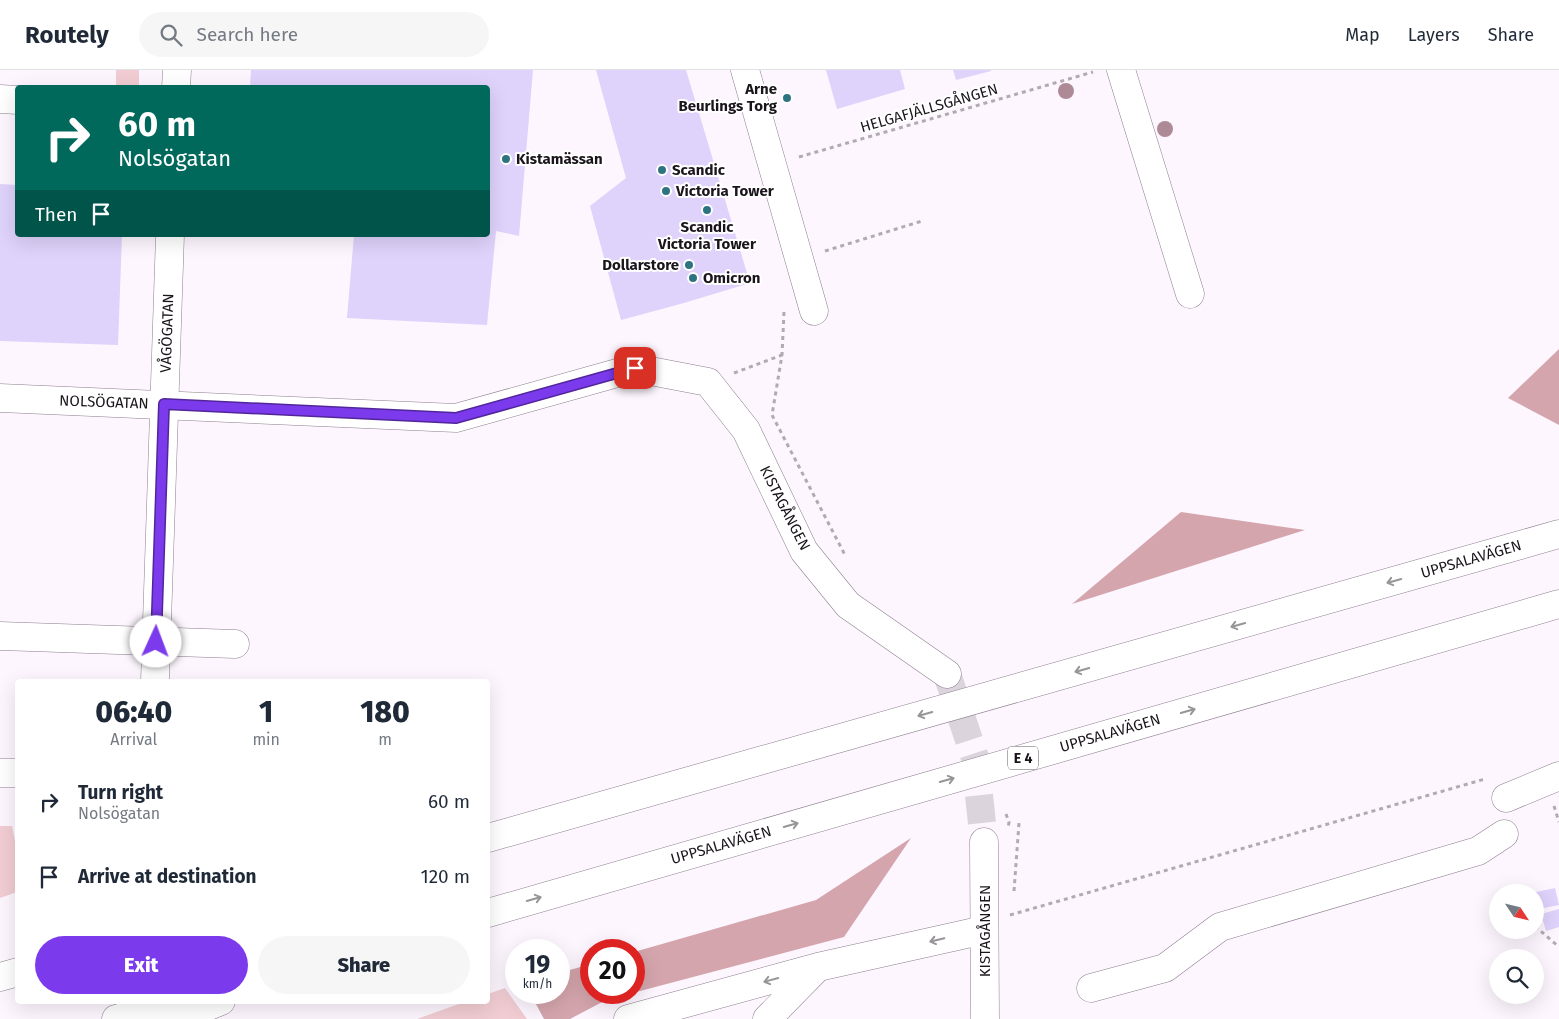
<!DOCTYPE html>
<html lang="en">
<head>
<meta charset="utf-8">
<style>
	:root { --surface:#fff; --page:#f6f6f7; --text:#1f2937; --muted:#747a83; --line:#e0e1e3; --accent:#7c3aed }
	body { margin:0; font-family:"Fira Sans",sans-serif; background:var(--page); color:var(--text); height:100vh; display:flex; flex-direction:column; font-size:19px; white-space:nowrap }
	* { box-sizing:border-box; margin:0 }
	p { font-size:16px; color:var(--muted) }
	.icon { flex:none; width:28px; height:28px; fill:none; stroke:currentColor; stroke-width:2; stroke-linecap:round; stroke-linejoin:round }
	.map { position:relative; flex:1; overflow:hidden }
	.details { position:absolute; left:15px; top:609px; width:475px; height:325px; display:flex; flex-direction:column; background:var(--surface); border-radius:5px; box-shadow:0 5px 20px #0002 }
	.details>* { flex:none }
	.top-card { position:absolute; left:15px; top:15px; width:475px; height:152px; border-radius:5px; box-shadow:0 5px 20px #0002; background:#00695c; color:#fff; overflow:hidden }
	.needle { width:32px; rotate:125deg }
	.tools { position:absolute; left:1489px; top:814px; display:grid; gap:10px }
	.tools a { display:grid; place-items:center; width:55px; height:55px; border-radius:50%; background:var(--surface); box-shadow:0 5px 20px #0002; font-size:25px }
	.speed { position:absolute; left:505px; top:869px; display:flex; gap:10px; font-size:25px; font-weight:700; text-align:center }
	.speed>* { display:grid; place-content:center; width:65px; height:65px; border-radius:50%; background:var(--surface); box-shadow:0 5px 20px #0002; line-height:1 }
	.speed small { font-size:12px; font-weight:400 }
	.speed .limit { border:8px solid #d22; background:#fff; color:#111 }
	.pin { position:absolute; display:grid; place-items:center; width:42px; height:42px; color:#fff; margin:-21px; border-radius:10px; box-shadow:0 2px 8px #0006 }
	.me { position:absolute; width:55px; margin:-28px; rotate:2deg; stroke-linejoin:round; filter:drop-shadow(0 0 4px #0008) }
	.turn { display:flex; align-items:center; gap:18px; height:105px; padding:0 20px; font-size:22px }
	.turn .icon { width:65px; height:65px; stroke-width:2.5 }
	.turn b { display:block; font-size:35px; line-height:42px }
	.then { display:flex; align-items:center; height:48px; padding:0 20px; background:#0003; gap:10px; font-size:19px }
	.eta { display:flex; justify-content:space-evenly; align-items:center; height:85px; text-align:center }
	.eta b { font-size:30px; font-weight:800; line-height:35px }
	.action { display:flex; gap:10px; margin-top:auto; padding:10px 20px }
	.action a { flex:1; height:58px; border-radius:30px; background:var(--accent); color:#fff; font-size:20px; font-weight:800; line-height:58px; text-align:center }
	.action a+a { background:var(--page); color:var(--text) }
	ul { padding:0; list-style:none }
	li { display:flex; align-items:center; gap:15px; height:75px; padding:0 20px }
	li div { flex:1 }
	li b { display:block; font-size:19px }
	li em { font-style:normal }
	header { display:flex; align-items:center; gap:30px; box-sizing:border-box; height:70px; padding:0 25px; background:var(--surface); border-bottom:1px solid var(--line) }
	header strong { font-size:24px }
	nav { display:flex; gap:28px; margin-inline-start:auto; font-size:18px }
	.search { width:350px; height:45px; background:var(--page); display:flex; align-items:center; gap:12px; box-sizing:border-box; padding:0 18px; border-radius:28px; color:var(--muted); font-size:19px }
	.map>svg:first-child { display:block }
</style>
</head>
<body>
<header>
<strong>Routely</strong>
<div class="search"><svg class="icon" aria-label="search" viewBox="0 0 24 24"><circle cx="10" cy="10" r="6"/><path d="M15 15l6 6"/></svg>Search here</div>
<nav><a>Map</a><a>Layers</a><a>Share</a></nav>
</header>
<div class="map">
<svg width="1559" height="949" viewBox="0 0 1559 949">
	<rect width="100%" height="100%" fill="#fdf6fe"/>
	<g fill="#f1cdd3">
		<rect x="116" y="0" width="23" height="17"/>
		<path d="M0 756H12L17 781V822L0 828Z"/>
		<path d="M505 918 527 949H417L467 931H488V924Z"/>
	</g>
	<g fill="#d5a5ad">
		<path d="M1559 279V355L1508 328Z"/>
		<path d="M1181 442 1305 460 1072 534Z"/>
		<path d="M911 768 844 867 606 930 570 949H544L530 923 559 922V903L591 894V922H634V882L816 830Z"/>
	</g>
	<g fill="#dfd2fb">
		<path d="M251 0H533L519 166 496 161 487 255 347 248 354 165H488V18H250Z"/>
		<path d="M596 0H686L750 213 684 233 621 250 590 136 626 108Z"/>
		<path d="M826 0H900L905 19 837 39Z"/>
		<path d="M953 0H991V1L956 10Z"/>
		<path d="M0 114 18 115V165H122L118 275 0 271Z"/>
		<path d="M1555 818 1559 835 1539 839 1536 822Z"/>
		<path d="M1559 839V857L1546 861 1541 844Z"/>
	</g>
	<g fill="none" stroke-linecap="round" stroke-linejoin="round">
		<path stroke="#dbd4dc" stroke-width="28" stroke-dasharray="28 14" stroke-linecap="butt" d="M947 604 975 688 984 772"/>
		<defs>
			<g id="minor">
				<path d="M745 0 814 241"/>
				<path d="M1121 0 1190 224"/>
				<path d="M176 18 177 0"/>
				<path d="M0 29 18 30"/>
				<path d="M0 328 456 348 635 298 708 312 746 360 804 481 848 535 947 604"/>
				<path d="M0 566 235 574"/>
				<path d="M155 611 170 165"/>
				<path d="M0 703H18"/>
				<path d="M1506 728 1559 706"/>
				<path d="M984 772 985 949"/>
				<path d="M1091 918 1165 898 1220 857 1478 781 1504 764"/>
				<path d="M628 949 818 897 984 860"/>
				<path d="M767 949 817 898"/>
			</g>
			<g id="highway">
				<path d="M488 768 1559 464"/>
				<path d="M488 843 1559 534"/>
				<path d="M0 907 18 902"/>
				<path d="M116 949 179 931"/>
				<path d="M177 949 221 931"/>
			</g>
		</defs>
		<use href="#minor" stroke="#8e7e90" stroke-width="29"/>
		<use href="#highway" stroke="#8e7e90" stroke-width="29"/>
		<g stroke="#b1aab2" stroke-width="3" stroke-dasharray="4 4" stroke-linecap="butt">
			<path d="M799 87 1093 2"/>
			<path d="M825 181 922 151"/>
			<path d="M784 242 782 285 772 345 845 485"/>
			<path d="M734 303 782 285"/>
			<path d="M1554 736 1559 752"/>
			<path d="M1006 744 1009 752 1008 759"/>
			<path d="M1014 821 1019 753"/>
			<path d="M1010 845 1485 709"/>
			<path d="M1535 856 1559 877"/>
		</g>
		<use href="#minor" stroke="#fff" stroke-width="28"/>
		<use href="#highway" stroke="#fff" stroke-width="28"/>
	</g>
	<g fill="#ae8a96">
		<circle cx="1066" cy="21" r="8"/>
		<circle cx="1165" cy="59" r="8"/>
	</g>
	<defs><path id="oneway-shaft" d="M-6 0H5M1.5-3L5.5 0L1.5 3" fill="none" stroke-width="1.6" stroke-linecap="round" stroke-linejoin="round" transform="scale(1.25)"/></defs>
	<g stroke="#989598">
		<use href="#oneway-shaft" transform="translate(1394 511) rotate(164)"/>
		<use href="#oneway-shaft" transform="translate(1238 555) rotate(164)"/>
		<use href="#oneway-shaft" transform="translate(1082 600) rotate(164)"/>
		<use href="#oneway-shaft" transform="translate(1188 641) rotate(-16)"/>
		<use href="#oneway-shaft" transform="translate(925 644) rotate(164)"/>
		<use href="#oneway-shaft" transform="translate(947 710) rotate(-16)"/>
		<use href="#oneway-shaft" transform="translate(791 755) rotate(-16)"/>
		<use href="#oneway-shaft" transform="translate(534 829) rotate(-16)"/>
		<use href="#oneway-shaft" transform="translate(937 870) rotate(167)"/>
		<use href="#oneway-shaft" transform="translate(771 910) rotate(165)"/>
	</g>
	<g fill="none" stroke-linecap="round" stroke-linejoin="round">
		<defs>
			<path id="route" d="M156 572 164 334 456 348 635 298"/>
		</defs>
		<use href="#route" stroke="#51269a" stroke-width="12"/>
		<use href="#route" stroke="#7c3aed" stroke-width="9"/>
	</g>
	<g fill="#2d7480" stroke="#fff" stroke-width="2">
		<circle cx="787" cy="28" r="5"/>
		<circle cx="506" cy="89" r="5"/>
		<circle cx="662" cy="100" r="5"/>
		<circle cx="666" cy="121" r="5"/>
		<circle cx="707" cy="140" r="5"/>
		<circle cx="689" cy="195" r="5"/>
		<circle cx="693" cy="208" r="5"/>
	</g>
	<g text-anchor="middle" stroke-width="4" stroke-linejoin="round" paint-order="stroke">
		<rect fill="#fff" stroke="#5f5a5f" stroke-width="1" x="1008" y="676.5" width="30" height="23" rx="4"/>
		<g font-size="14" font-weight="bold" fill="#1a141b">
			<text x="1023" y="693">E 4</text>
		</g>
		<g font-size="15" font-weight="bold" fill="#1a141b" stroke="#fff" text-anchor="start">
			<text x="777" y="24" text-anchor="end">Arne<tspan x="777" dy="17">Beurlings Torg</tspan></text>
			<text x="516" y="94">Kistamässan</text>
			<text x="672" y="105">Scandic</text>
			<text x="676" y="126">Victoria Tower</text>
			<text x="707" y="162" text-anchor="middle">Scandic<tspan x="707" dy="17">Victoria Tower</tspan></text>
			<text x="679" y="200" text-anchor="end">Dollarstore</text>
			<text x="703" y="213">Omicron</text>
		</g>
		<g font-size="15" fill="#1a141b" stroke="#fff">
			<text transform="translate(929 38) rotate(-16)" y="5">HELGAFJÄLLSGÅNGEN</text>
			<text transform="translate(167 263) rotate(-88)" y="5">VÅGÖGATAN</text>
			<text transform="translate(104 332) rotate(2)" y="5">NOLSÖGATAN</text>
			<text transform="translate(785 438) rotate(63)" y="5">KISTAGÅNGEN</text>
			<text transform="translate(1471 489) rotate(-16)" y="5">UPPSALAVÄGEN</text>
			<text transform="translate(1110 663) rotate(-16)" y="5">UPPSALAVÄGEN</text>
			<text transform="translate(721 775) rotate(-16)" y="5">UPPSALAVÄGEN</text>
			<text transform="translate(985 861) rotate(-90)" y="5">KISTAGÅNGEN</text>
		</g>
	</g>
</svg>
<div class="tools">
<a><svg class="needle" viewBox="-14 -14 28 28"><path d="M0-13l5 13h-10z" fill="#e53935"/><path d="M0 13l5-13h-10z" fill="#747a83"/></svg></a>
<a><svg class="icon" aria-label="search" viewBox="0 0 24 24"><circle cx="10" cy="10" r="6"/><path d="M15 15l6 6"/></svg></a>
</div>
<div class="speed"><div>19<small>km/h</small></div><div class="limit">20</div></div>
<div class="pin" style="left:635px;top:298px;background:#d93025"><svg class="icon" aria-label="arrive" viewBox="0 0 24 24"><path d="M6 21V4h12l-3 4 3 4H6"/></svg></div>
<svg class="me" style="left:156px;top:572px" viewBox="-20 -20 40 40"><circle r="19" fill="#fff"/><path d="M0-13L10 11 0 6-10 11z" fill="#7c3aed"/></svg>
<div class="top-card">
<div class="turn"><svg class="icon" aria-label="right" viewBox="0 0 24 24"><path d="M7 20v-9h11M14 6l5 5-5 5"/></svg><div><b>60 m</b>Nolsögatan</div></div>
<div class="then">Then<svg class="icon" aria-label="arrive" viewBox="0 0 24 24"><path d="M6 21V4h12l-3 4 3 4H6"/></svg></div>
</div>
<section class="details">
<div class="eta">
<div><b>06:40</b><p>Arrival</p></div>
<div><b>1</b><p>min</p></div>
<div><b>180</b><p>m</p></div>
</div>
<ul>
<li><svg class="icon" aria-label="right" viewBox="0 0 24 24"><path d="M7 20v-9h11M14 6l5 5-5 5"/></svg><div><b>Turn right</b><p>Nolsögatan</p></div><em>60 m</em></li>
<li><svg class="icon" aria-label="arrive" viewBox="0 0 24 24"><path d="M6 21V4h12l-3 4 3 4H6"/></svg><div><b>Arrive at destination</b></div><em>120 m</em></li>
</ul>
<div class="action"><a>Exit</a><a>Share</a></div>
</section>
</div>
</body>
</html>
